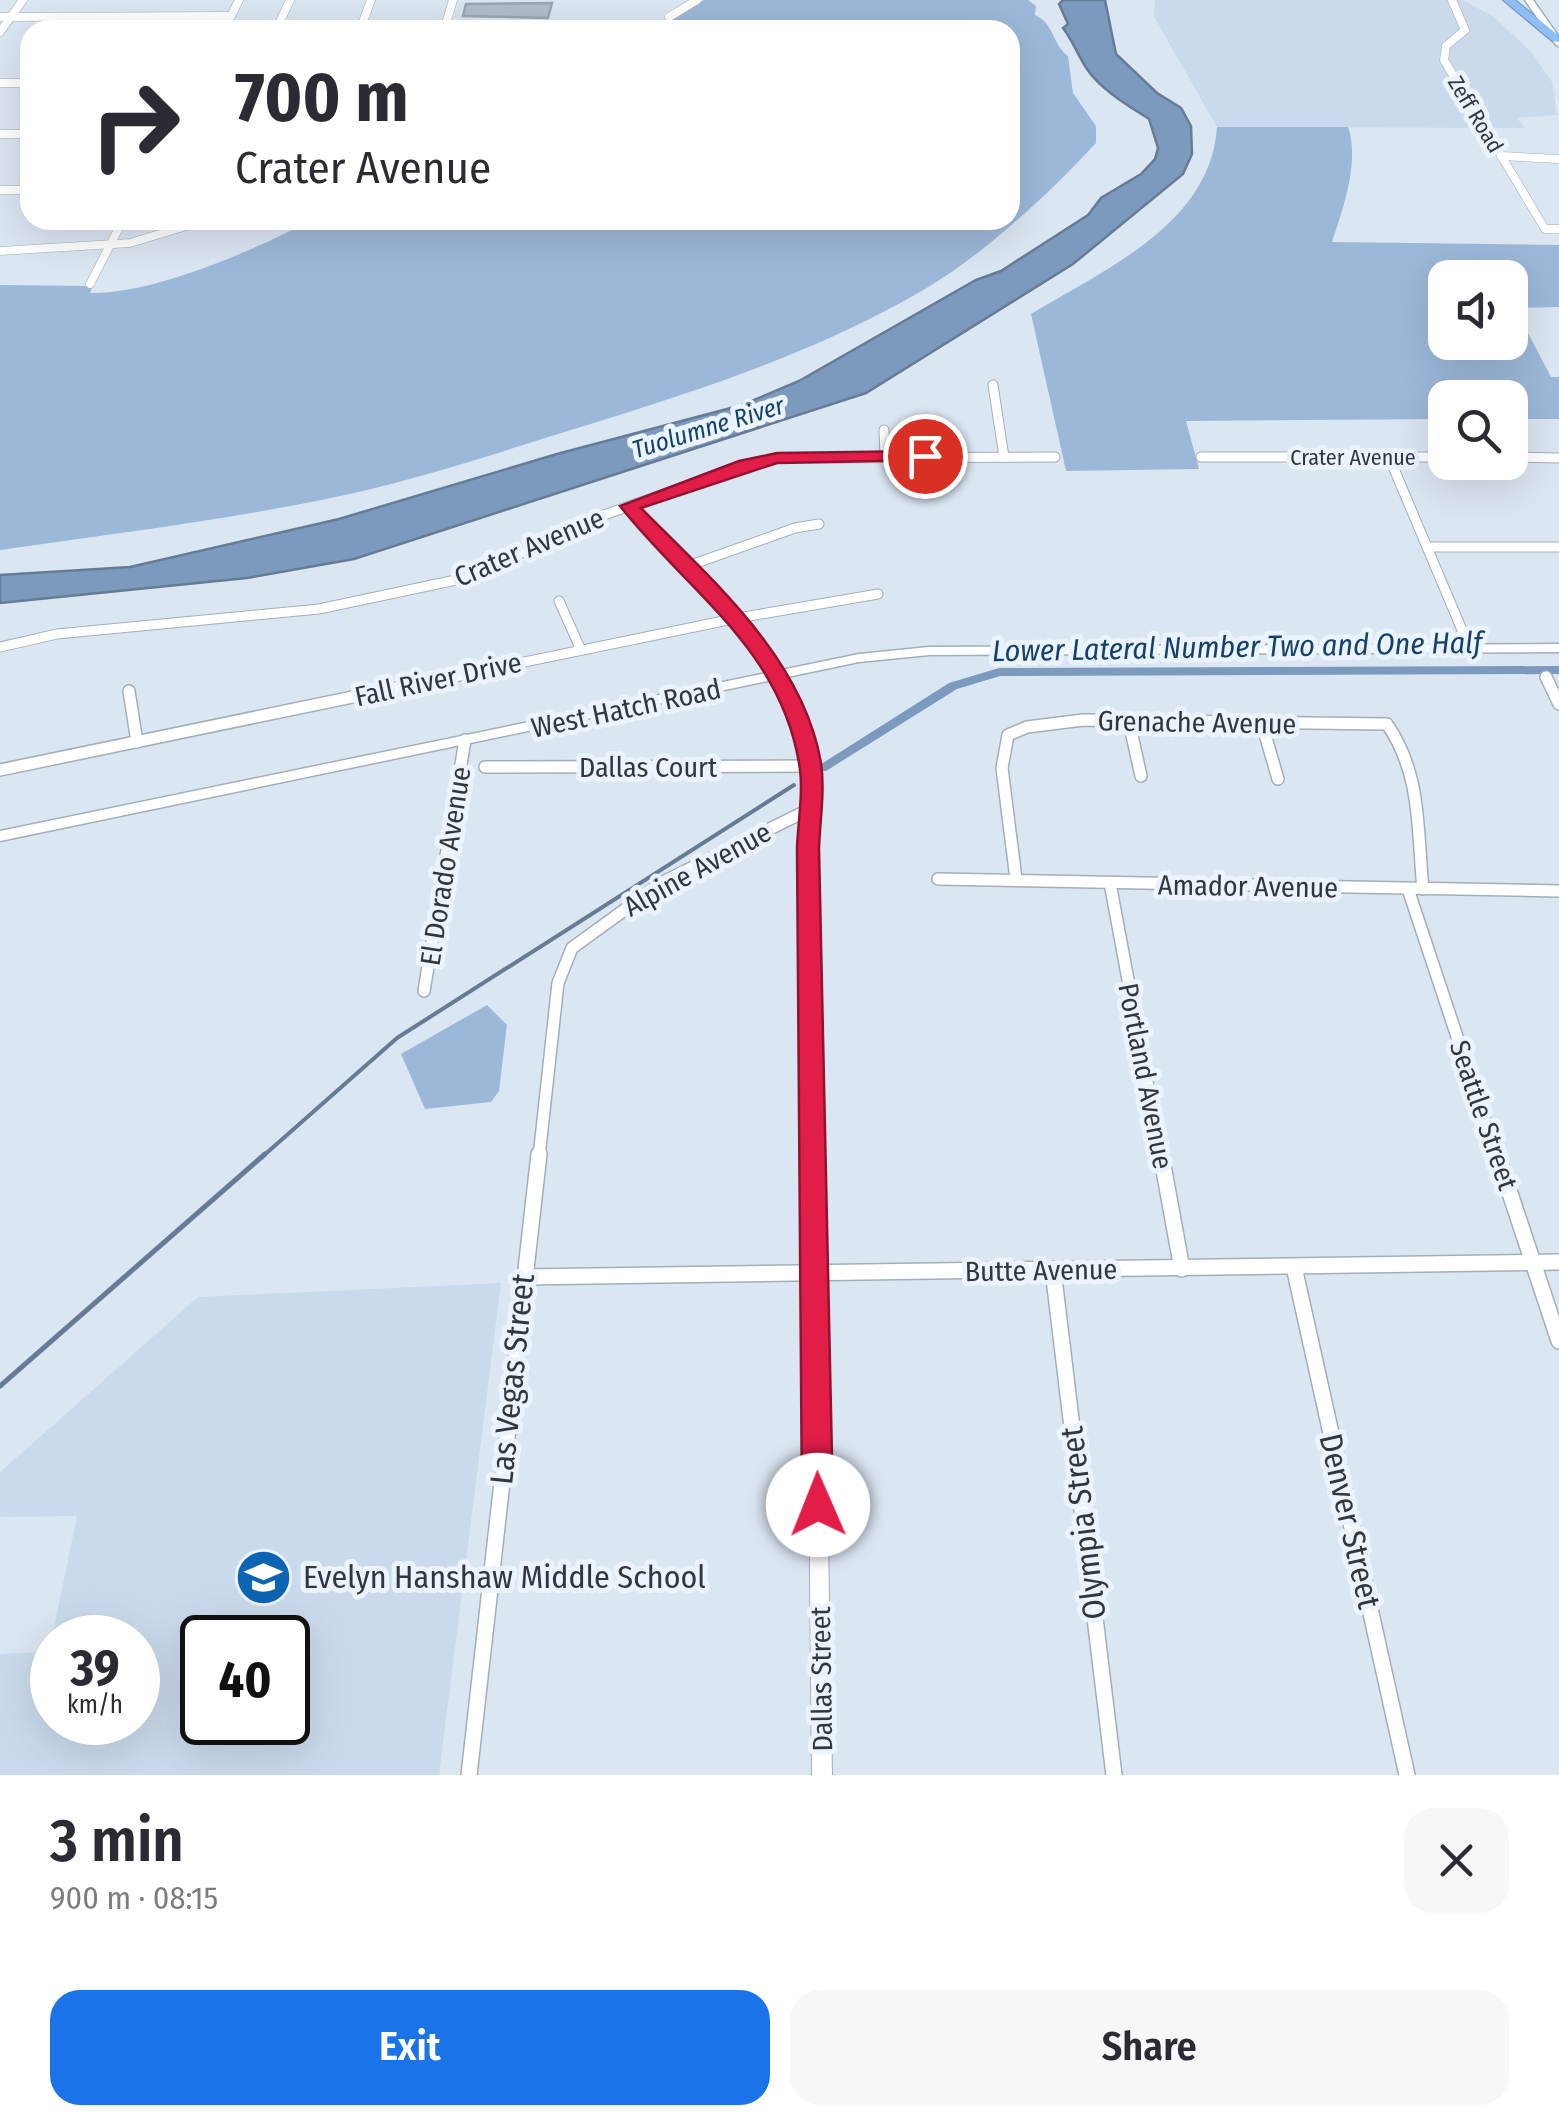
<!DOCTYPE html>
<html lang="en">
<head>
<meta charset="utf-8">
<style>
	:root { --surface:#fff; --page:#f7f7f7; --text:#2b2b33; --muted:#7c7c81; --accent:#1a73e8 }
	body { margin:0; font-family:"Fira Sans Condensed",sans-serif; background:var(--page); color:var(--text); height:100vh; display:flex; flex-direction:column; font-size:38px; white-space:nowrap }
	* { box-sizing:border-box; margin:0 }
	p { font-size:32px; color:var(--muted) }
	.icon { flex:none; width:55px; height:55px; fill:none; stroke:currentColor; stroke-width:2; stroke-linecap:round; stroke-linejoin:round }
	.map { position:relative; height:1775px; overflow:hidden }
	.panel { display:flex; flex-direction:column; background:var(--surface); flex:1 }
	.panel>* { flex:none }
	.banner { position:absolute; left:20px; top:20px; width:1000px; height:210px; border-radius:30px; box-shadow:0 10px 40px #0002; background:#fff; color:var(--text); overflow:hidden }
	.buttons { position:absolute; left:1428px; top:260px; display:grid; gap:20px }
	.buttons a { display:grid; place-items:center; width:100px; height:100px; border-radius:20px; background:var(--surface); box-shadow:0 10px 40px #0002; font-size:50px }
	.speed { position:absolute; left:30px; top:1615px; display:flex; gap:20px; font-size:50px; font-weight:700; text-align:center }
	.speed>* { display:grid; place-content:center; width:130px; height:130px; border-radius:50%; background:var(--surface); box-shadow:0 10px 40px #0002; line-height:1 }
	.speed small { font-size:25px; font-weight:400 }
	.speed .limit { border:5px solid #111; border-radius:15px; background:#fff; color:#111 }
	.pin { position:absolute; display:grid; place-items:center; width:85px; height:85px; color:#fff; margin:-42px; border:5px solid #fff; border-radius:50%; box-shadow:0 2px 10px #0007 }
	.me { position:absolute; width:110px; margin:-55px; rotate:359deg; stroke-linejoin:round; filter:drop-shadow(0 0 8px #0008) }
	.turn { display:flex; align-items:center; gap:35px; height:210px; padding:0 50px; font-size:45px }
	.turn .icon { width:130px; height:130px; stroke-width:2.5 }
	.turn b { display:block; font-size:70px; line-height:85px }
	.round { display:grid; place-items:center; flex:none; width:105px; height:105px; border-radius:30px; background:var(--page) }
	.headline { display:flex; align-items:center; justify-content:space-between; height:170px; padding:0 50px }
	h1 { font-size:60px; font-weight:600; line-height:75px }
	.primary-button { display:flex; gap:20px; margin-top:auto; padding:20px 50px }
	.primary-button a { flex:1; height:115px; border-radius:30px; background:var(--accent); color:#fff; font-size:40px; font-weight:600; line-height:115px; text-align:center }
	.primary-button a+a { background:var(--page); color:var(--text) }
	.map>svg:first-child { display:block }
</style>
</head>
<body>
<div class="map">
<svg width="1559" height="1775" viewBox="0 0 1559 1775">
	<rect width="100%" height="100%" fill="#dbe6f3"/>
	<g fill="#cadaec" fill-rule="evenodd">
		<path d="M1155 0H1463L1494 17 1532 53 1552 82 1557 115 1517 118 1525 128 1217 127 1154 17Z"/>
		<path d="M501 1283 439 1775H0V1654L49 1652 77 1516 0 1517V1472L198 1297ZM52 1638H138V1722H52ZM202 1638H288V1722H202Z"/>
	</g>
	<g fill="#9cb8d8" fill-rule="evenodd">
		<path d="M704 0H1028L1036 6 1035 15C1054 23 1052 44 1068 56L1073 93 1096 126V143C1051 192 983 255 925 289 823 349 709 387 597 422 515 447 434 475 350 494 235 519 117 533 0 550V285L93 286 90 293C155 294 254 250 312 220H1010V30H620L623 23 668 21Z"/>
		<path d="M1217 127H1348C1360 161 1343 209 1332 242L1559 245V307L1515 308 1551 377H1559V419H1510V398H1445V419L1186 421 1199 469 1066 471 1031 314C1105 269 1211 224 1217 127ZM1445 278H1510V342H1445Z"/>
		<path d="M487 1005 507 1025 499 1091 491 1102 425 1109 401 1054Z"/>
	</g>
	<path fill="#7c9abd" stroke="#667c96" stroke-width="2.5" d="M1063 0H1105L1116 54 1157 93 1181 108 1191 126 1192 154 1183 174 1073 264 866 393 354 559 247 578 0 603V575L130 567 339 519 557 454 742 405 799 381 976 280 1001 271 1088 215 1101 198 1141 174 1155 159 1158 148 1149 119C1129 106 1100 89 1087 69 1078 56 1073 41 1063 28L1068 24 1059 4Z"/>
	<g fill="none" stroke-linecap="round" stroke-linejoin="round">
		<path stroke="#667c96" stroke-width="4" d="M262 1157 397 1038 794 785"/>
		<path stroke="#667c96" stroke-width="5" d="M0 1386 265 1154"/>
		<path fill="#7c9abd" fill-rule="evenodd" d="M1559 666V674L1000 676 957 689 826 771H816L815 768 949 683 999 668Z"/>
	</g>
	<path fill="#b2bdca" stroke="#9aa5b1" stroke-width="2.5" d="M552 3 548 18 463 16 466 4Z"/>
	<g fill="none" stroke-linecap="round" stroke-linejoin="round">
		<defs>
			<g id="minor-far3">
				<path d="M1452 0 1465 30 1446 46 1444 60 1545 229H1559"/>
				<path d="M0 17 231 16"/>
				<path d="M669 17 697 0"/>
				<path d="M224 30 239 0"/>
				<path d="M276 30 290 0"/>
				<path d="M360 30 371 0"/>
				<path d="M444 30 453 0"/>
				<path d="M0 32 23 0"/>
				<path d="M0 83H30"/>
				<path d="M0 134H30"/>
				<path d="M1501 156 1559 159"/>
				<path d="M0 190H30"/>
				<path d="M0 251 130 243 206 220"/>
				<path d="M90 284 123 220"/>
			</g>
			<g id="minor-far2">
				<path d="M993 385 1004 457"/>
				<path d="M884 430 885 456"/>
				<path d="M1201 457H1445"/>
				<path d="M1389 457 1470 649"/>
				<path d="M1510 457 1559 458"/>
				<path d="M629 506 738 618 776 673"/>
				<path d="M1427 547H1559"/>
				<path d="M688 566 795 528 819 524"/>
				<path d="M559 601 581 650"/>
				<path d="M0 647 57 634 319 609 470 577 601 516 746 465 777 458 1055 457"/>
				<path d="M471 673 738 618 878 594"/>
			</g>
			<g id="minor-far1">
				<path d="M774 670 778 676"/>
				<path d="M1546 677 1559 704"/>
				<path d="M129 691 137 742"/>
				<path d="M1129 722 1141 776"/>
				<path d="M1262 724 1278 779"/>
				<path d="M485 767 811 766"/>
				<path d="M0 770 483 670"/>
				<path d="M938 879 1559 891"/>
				<path d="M1016 879 1002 768 1008 735 1027 727 1083 720 1387 724C1422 775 1417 830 1423 889"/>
				<path d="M1110 883 1161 1157"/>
				<path d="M1408 889 1497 1157"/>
				<path d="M424 991 465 740"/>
				<path d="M539 1157 558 983 572 948 663 882 808 810"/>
			</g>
			<g id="minor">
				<path d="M1161 1154 1182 1269"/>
				<path d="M1497 1154 1559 1341"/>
				<path d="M1294 1267 1407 1775"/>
				<path d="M1053 1270 1114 1775"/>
				<path d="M523 1277 1559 1262"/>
				<path d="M469 1775 539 1154"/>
			</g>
			<path id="tertiary" d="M778 672 784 676 805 725 815 773 832 1775H812L802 773 793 725 772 676Z"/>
			<g id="secondary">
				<path d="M1525 0H1533L1559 37V46L1556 45Z"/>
				<path d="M1559 644V652L929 655 859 662 0 841V831L859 654 929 647Z"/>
			</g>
			<path id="motorway" d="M1503 0H1515L1559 36V42L1552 41Z"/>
		</defs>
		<use href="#minor-far3" stroke="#a3aeba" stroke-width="9"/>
		<use href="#minor-far2" stroke="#a3aeba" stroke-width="11"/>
		<use href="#minor-far1" stroke="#a3aeba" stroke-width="14"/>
		<use href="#minor" stroke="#a3aeba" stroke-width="18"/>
		<use href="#tertiary" stroke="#a3aeba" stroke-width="2"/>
		<use href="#secondary" stroke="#a3aeba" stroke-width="3"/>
		<use href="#motorway" stroke="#6e8fb5" stroke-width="2"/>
		<use href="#minor-far3" stroke="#fff" stroke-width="8"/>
		<use href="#minor-far2" stroke="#fff" stroke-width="9"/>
		<use href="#minor-far1" stroke="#fff" stroke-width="11"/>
		<use href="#minor" stroke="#fff" stroke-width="15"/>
		<use href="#tertiary" fill="#fff" fill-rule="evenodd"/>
		<use href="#secondary" fill="#fff" fill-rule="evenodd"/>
		<use href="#motorway" fill="#8dbef6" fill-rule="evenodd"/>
	</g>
	<path fill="#e11d48" stroke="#92132f" stroke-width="2.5" d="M925 451 934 456 931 460 777 463 641 508C712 580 803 658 821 763 825 790 820 821 819 848L833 1505 828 1515 818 1519 807 1515 802 1505 797 848C798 821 804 790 799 763 780 648 686 590 620 506L739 461 777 453Z"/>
	<defs>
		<symbol id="school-disc" viewBox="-11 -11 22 22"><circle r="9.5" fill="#0d64b2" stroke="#eaf3fe"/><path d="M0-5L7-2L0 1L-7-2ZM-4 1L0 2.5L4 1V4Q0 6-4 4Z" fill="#fff"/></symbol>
	</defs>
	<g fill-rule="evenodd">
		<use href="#school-disc" x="232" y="1546" width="63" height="63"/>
	</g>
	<g text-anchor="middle" stroke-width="10" stroke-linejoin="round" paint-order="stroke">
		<g font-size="22" fill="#33373c" stroke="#eaf3fe">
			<text transform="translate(1476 114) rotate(59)" y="8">Zeff Road</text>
			<text x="1353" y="465">Crater Avenue</text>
		</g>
		<g font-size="25" font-style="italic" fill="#13406d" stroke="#eaf3fe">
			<text transform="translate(708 427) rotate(-17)" y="9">Tuolumne River</text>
		</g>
		<g font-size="28" fill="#33373c" stroke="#eaf3fe">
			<text transform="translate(529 547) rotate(-23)" y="10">Crater Avenue</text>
			<text transform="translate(438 679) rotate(-12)" y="10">Fall River Drive</text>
			<text transform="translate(626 708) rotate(-12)" y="10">West Hatch Road</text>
			<text transform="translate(1197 722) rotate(1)" y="10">Grenache Avenue</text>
			<text x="648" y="777">Dallas Court</text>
			<text transform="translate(445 866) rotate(-81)" y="10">El Dorado Avenue</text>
			<text transform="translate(697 869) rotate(-29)" y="10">Alpine Avenue</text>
			<text transform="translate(1248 886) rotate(1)" y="10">Amador Avenue</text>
			<text transform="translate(1146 1076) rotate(79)" y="10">Portland Avenue</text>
			<text transform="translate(1484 1115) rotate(71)" y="10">Seattle Street</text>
			<text transform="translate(1041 1270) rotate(-1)" y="10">Butte Avenue</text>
			<text transform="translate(821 1679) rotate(-91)" y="10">Dallas Street</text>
		</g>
		<g font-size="30" font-style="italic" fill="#13406d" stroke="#eaf3fe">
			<text transform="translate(1237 647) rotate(-1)" y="10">Lower Lateral Number Two and One Half</text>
		</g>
		<g font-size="32" fill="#33373c" stroke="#eaf3fe">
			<text transform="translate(512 1379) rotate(-84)" y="11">Las Vegas Street</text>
			<text transform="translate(1350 1521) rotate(77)" y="11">Denver Street</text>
			<text transform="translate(1083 1523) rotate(-97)" y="11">Olympia Street</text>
		</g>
		<g font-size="32" fill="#33373c" stroke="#eaf3fe" text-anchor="start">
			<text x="303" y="1588">Evelyn Hanshaw Middle School</text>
		</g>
	</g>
</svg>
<div class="buttons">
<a><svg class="icon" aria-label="sound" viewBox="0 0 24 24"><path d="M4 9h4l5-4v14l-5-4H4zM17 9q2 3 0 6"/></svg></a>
<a><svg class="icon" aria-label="search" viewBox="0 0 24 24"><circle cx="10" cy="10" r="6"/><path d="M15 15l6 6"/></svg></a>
</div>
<div class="speed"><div>39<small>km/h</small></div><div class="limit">40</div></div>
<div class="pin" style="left:925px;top:456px;background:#d93025"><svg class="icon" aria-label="arrive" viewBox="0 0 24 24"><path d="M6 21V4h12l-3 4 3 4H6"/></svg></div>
<svg class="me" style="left:818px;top:1505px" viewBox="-20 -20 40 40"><circle r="19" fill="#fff"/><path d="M0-13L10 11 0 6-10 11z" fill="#e11d48"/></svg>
<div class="banner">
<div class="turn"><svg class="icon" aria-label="right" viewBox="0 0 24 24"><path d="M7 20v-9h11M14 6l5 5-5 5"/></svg><div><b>700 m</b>Crater Avenue</div></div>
</div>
</div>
<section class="panel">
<div class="headline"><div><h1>3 min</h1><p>900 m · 08:15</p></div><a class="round"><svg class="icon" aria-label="close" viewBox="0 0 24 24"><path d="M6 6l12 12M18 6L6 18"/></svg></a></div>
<div class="primary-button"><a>Exit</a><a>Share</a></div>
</section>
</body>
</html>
